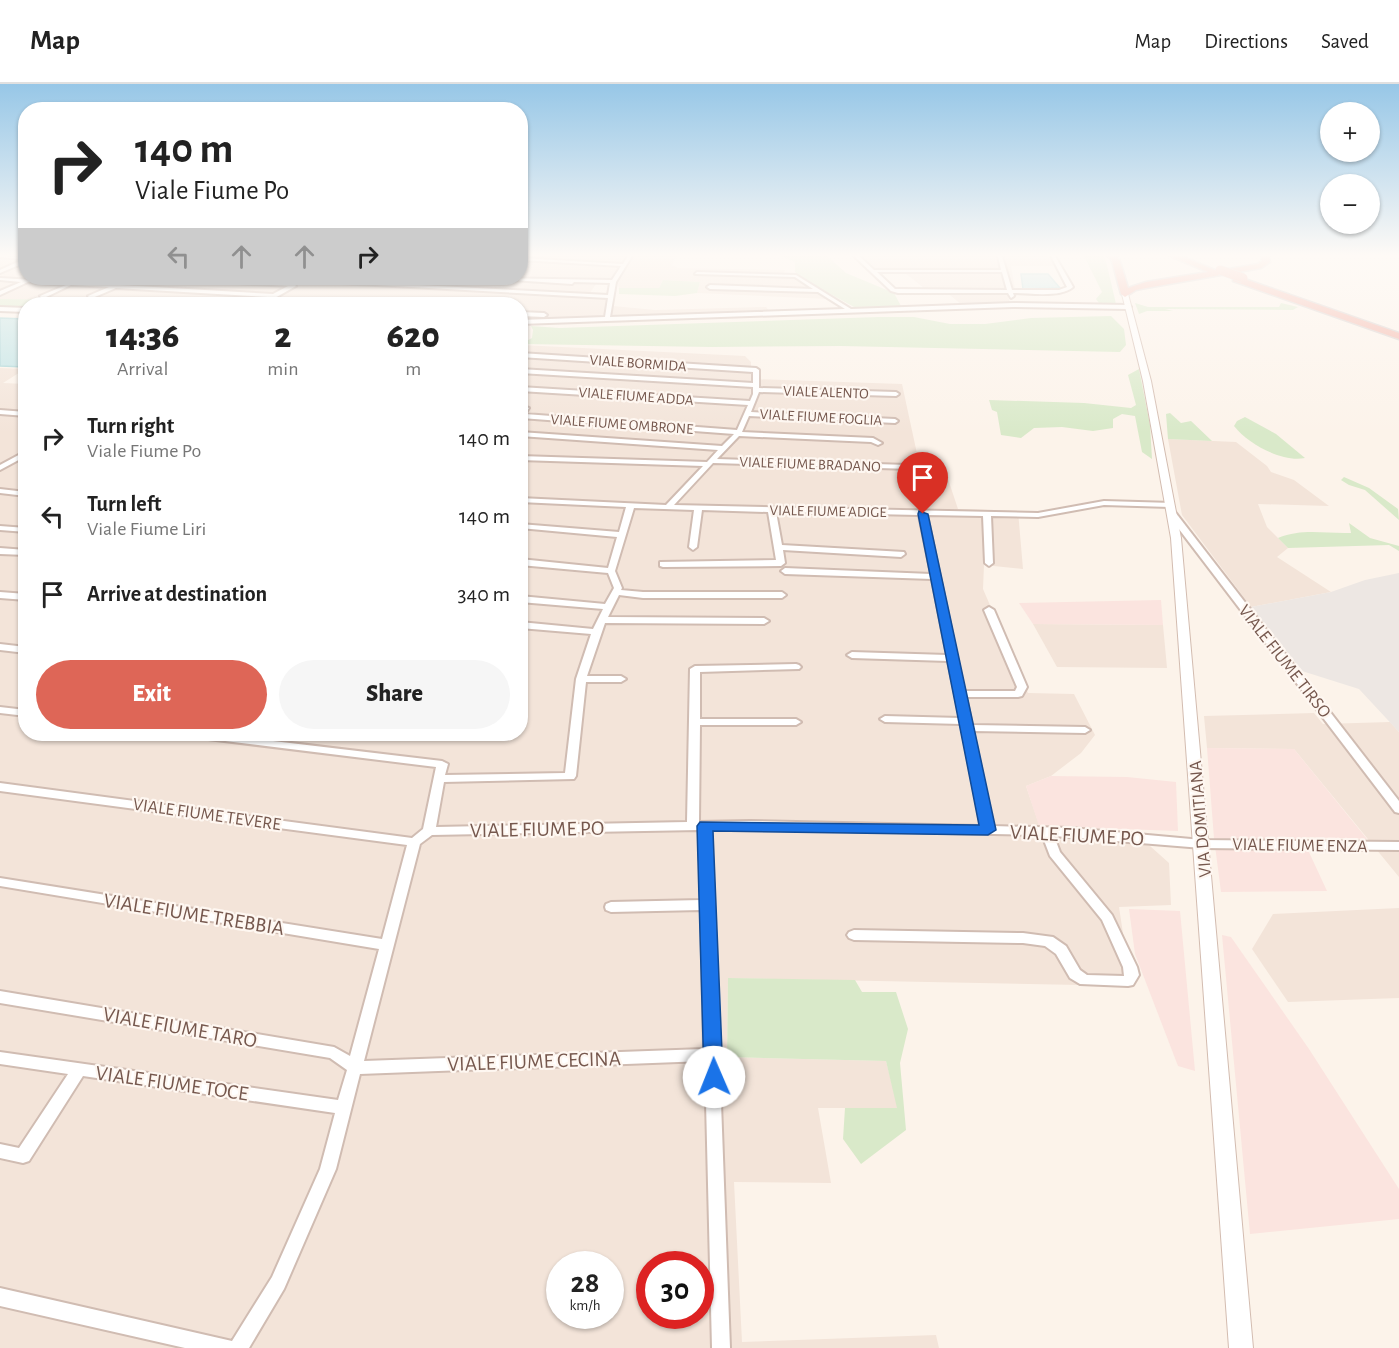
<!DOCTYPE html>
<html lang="en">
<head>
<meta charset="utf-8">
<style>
	:root { --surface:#fff; --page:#f6f6f6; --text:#222; --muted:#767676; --line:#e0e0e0; --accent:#de6657 }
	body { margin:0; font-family:"Alegreya Sans",sans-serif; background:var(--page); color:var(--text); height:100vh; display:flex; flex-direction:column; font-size:22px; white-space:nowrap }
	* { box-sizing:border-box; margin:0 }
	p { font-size:20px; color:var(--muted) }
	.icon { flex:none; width:33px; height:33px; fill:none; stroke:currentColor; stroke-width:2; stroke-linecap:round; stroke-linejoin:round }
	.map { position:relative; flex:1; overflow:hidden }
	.details { position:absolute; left:18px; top:213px; width:510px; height:444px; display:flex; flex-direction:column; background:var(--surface); border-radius:24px; box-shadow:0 2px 4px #0004 }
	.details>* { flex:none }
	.guide { position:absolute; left:18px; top:18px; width:510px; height:183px; border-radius:24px; box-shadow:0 2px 4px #0004; background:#fff; color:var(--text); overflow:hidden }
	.controls { position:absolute; left:1320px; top:18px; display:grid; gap:12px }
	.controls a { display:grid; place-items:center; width:60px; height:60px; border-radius:50%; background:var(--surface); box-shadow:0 2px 4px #0004; font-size:30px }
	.speed { position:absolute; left:546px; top:1167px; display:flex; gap:12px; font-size:30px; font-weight:700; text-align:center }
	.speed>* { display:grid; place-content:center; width:78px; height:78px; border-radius:50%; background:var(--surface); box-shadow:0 2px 4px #0004; line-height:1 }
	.speed small { font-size:15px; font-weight:400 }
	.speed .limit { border:9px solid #d22; background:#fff; color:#111 }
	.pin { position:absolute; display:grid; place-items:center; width:51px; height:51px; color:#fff; margin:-62px -26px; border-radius:50% 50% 50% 0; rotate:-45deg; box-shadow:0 0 6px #0007 }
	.pin .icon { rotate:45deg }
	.me { position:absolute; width:66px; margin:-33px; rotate:359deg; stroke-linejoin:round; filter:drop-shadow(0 0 4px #0008) }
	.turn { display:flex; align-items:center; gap:21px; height:126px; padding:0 18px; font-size:27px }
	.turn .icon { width:78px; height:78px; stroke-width:2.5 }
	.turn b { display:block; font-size:42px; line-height:51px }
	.lanes { display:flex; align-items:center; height:57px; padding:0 18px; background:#0003; justify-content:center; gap:30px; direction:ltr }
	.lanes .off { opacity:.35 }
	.eta { display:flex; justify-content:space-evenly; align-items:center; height:102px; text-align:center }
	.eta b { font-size:36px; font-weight:800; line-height:42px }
	.primary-button { display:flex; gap:12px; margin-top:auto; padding:12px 18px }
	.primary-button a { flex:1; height:69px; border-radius:36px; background:var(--accent); color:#fff; font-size:24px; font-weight:800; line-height:69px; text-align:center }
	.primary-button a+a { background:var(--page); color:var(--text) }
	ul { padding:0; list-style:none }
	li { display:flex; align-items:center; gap:18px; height:78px; padding:0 18px }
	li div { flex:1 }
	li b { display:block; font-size:22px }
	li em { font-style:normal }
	header { display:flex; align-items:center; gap:36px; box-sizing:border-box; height:84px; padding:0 30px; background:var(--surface); border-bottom:2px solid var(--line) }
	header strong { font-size:28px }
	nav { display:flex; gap:33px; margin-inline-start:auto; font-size:21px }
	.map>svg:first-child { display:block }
</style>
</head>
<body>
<header>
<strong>Map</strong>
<nav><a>Map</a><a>Directions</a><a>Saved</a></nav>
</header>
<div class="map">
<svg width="1399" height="1264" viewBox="0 0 1399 1264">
	<rect width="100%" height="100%" fill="#fcf3ea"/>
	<g fill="#f3e4d9" fill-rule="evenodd">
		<path d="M0 172H25L26 194H520L521 172H677L672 181 678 184 785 186 783 193 795 194 829 215 697 209 700 198 663 196 659 204H619L618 200H596L588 212 613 214V222L655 226 766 223 770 228 521 237 520 220H227L231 217 0 215V189L8 185 0 184Z"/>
		<path d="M861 172H1048L1055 182H1011L1015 206H1006L1010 219 962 221 945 207H928L901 186H876Z"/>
		<path d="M521 261 745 272 751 278V295L902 300 922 393 948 395 958 425 1018 427 1023 485 984 481 983 505 1028 609 1074 610 1095 651 1081 669 1051 692 1026 702 1044 755 1131 758 1150 762 1169 779 1171 821 1119 823 1131 902 728 894 727 973 886 977 898 1024H818L831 1099 734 1098 742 1258 936 1251 939 1264H0V284L25 285 3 299 25 300 26 650H520ZM560 1180H610V1232H560ZM650 1180H700V1232H650Z"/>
		<path d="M1168 355 1236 358 1267 382 1271 388 1294 396 1329 422 1258 420 1267 443 1288 464 1277 473 1331 508 1251 523 1182 431Z"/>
		<path d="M1033 540 1163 541 1167 584 1057 583Z"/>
		<path d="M1314 629 1323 640 1390 638 1399 648V793L1294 665 1207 664 1204 632Z"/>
		<path d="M1399 824V914L1288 918 1252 865 1273 830Z"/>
	</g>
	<g fill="#fbe4df">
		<path d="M1161 516 1163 541 1033 540 1019 519Z"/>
		<path d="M1207 664 1294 665 1367 755 1302 753 1327 807 1221 808 1214 754Z"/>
		<path d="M1051 692 1127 693 1176 698 1178 747 1039 742 1026 702Z"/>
		<path d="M1129 825 1180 827 1195 987 1178 982 1135 870Z"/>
		<path d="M1222 851 1231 853 1309 965 1399 1105V1135L1250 1150Z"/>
	</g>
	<path fill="#ede7e3" d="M1399 489V648L1359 605 1302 587 1251 523 1331 508 1365 496Z"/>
	<g fill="#d9e9c9">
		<path d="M781 172H827L846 189 894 209 901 222 854 223 800 193 795 188V178Z"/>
		<path d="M1084 172H1103L1106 177 1116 220 1099 219 1096 215 1102 208Z"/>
		<path d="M663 196 700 198 697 209 675 212 619 210V204H659Z"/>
		<path d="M0 215 232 217 227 220H26L25 224 0 223Z"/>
		<path d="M1135 219 1148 223H1279L1281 219 1298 223 1293 226 1165 225 1173 227H1147L1139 230Z"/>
		<path d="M1111 232 1124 245 1126 261 1120 268 841 262 712 263 521 260 532 254 533 246 531 242 559 244 879 233H914L950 240H985L1031 234Z"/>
		<path d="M1139 285 1150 341 1152 375 1142 368 1135 332 1122 330 1113 335V344L1093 347 1062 343 1034 344 1021 354 1001 351 997 328 992 326 989 316 1084 319 1131 324 1136 321 1128 291Z"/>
		<path d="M1170 329 1181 339 1191 337 1212 357 1168 355 1166 330Z"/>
		<path d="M1245 333 1276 350 1305 374C1283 379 1248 360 1234 342L1237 337Z"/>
		<path d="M1344 393 1369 404 1398 425 1399 436 1365 406 1349 401 1341 396Z"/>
		<path d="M1349 439 1370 454 1399 462V467L1389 461 1288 464 1278 454C1303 444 1325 450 1351 449Z"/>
		<path d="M728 894 855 896 862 908H896L908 945 900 979 906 1046 861 1080 843 1055 845 1024H897L886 977 727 973Z"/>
	</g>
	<g fill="#bfe3e5" stroke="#a6d4d6" stroke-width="1.5">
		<path d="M1021 190H1048L1060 204 1023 205Z"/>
		<path d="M0 234 25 235V283L0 282Z"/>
	</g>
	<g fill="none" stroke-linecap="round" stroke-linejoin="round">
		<defs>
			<g id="street">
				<path d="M0 172 26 173V178L0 189V186L24 175 0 173Z"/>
				<path d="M628 172H632L616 198 610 233 845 225 818 208 710 205 707 203 710 201 813 205 795 193 695 190 697 188 796 191 851 225 1013 219 1128 221 1131 223 1128 225 1013 223 520 240V236L605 233 608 214 303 197 301 196 303 195 608 211 610 199 574 198 572 200 496 195 494 194 612 196 621 182 520 176V174L623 180Z"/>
				<path d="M854 172H859L874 186H1001L998 172H1002L1012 206H1059L1067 203 1051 172H1055L1073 203C1061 214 1029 209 1013 209L1014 212 1011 214 1008 209H898L891 207ZM877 188H1002L1007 206 898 205H895Z"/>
				<path d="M0 194 273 210 288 202 164 195 162 194H182L294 199 296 202 273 215 346 218 349 220 268 218 263 220H258L268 213 116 204 90 215 88 212 109 203 71 201 42 215 40 212 66 201 28 198 0 211V207L21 198 0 196Z"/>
				<path d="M0 223 26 224V228L0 227Z"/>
				<path d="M520 228 544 229 547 231 544 233 520 232Z"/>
				<path d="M520 269 756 284 759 286V304L896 308 899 310 896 312 759 308 751 328 895 335 898 337 895 339 749 332 742 348 873 354 882 359 878 361 871 358 739 352 717 375 908 381H911V385L713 379 674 421 1038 429 1104 417 1173 419V423H1170L1104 421 1038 433 991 432 993 479 989 482 985 479 983 432 927 431 964 607H1015L1017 603 984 526 989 523 994 526 1027 603 1022 612 1018 613H966L972 641 1085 643 1090 646 1085 649 973 647 993 742 1071 744 1202 756 1399 758V766L1202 764 1054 752 1060 768 1112 831 1137 883 1139 891 1133 901 1128 902 1080 900 1070 894 1056 870 1045 862 1023 859 854 856 849 854 847 851 849 848 854 846 1023 849 1053 853 1066 862 1080 886 1087 891 1124 892 1123 883 1102 836 1050 772 1042 751 750 745 711 746 730 1264H712L705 977 360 990 336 1085 284 1205 249 1264H185L0 1222V1204L232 1257 272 1193 320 1085 335 1029 83 992 29 1077 23 1079 0 1074V1060L19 1064 68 990 0 980V968L338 1016 347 986 330 974 0 919V907L334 963 350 972 379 865 0 802V794L382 855 407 761 0 707V699L412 754 423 745 436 683 192 653 187 650H215L442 677 448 680 445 691 565 689 576 595 591 550 520 544V538L593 545 603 525 520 518V512L605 520 614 504 608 489 520 481V475L608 484 617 453 520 444V440L619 448 626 423 520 418V414L666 421 703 382 520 376V372L707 378 718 366 520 352V348L722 362 734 350 521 334 520 321 529 324 525 330 737 346 748 321 520 307V303L750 317 753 310V303L520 289V285L753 299V288L520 273ZM634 424 694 426 689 463 693 466 697 463 702 426 768 428 776 476 660 478V482L663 483 781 482 785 479 783 466 901 473 905 470 904 468 782 461 776 428 919 431 931 490 785 484 781 487 785 490 932 495 947 571 852 568 847 571 852 574 948 577 960 634 885 632 880 635 885 638 961 640 981 742 750 737 699 738 700 641H796L801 638 796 635H700V588L799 585 801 583 799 581 796 580 695 582 690 585 687 738 436 743 444 698 574 695 576 692 586 598H621L626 595 621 592H587L605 539 764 540 769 537 764 534 608 533 619 511 643 514H782L786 511 782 508H643L621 506 622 504 615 487ZM699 746 701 816 611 818 606 820 605 823 606 826 611 828 701 826 704 965 364 977 420 760 432 751Z"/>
				<path d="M0 326 26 328V332L0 330Z"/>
				<path d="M26 367V372L0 386V381Z"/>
				<path d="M0 405 26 408V412L0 409Z"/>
				<path d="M1169 428H1175L1399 717V729L1395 728 1169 432Z"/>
				<path d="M0 442 26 444V448L0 446Z"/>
				<path d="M0 464 26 466V471L0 470Z"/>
				<path d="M0 508 26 510V516L0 514Z"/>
				<path d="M0 560 26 563V569L0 566Z"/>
				<path d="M0 623 26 626V632L0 629Z"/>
			</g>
			<path id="secondary" d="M1125 208 1128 210 1151 297 1181 454 1253 1264H1229L1171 454 1143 297 1122 210Z"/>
			<g id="highway">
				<path d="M1108 172H1116L1120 177 1128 204 1146 198 1208 188 1170 172H1181L1217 187 1258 180 1262 177 1261 172H1269L1270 178 1261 184 1146 204 1136 206 1125 213 1121 210 1112 177Z"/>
				<path d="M1233 193H1239L1399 249V255L1233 197Z"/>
			</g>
		</defs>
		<use href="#street" stroke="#d0bcb2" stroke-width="4"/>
		<use href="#secondary" stroke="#d3bcb0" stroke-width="2"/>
		<use href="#highway" stroke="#d9d0cd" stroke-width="3"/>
		<use href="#street" fill="#fff" fill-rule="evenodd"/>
		<use href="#secondary" fill="#fff" fill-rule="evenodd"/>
		<use href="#highway" fill="#f2b1a5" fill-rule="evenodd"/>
		<defs>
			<path id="highway-bridge" d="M1220 186 1243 194"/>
		</defs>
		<use href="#highway-bridge" stroke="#d9d0cd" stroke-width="10" stroke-linecap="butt"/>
		<use href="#highway-bridge" stroke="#f2b1a5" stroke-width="9"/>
	</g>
	<linearGradient id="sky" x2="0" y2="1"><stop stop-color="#97c7e7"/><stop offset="0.49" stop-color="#fefaf6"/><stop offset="1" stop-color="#fefaf6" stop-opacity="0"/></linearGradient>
	<rect width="1399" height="349" fill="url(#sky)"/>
	<path fill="#1a73e8" stroke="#114b97" stroke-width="1.5" d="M919 427 928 430 996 746 988 751 713 747 723 993 721 999 714 1002 707 999 704 993 697 742 700 738 979 741 918 430Z"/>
	<g text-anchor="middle" stroke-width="4.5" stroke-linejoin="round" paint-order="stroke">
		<g font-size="15" fill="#76584e" stroke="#fef7f1">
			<text transform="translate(638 279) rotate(4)" y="5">VIALE BORMIDA</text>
			<text transform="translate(826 308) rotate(2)" y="5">VIALE ALENTO</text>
			<text transform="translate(636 312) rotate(4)" y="5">VIALE FIUME ADDA</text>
			<text transform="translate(821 333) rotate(3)" y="5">VIALE FIUME FOGLIA</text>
			<text transform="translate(622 340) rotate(4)" y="5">VIALE FIUME OMBRONE</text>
			<text transform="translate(810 380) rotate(2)" y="5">VIALE FIUME BRADANO</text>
			<text transform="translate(828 427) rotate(1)" y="5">VIALE FIUME ADIGE</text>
		</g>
		<g font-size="18" fill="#76584e" stroke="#fef7f1">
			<text transform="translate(1285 577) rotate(52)" y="6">VIALE FIUME TIRSO</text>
			<text transform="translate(207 730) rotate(8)" y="6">VIALE FIUME TEVERE</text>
			<text transform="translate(1200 735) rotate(-95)" y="6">VIA DOMITIANA</text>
			<text transform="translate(1300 761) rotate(1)" y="6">VIALE FIUME ENZA</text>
		</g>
		<g font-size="21" fill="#76584e" stroke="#fef7f1">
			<text transform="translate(537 745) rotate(-1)" y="7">VIALE FIUME PO</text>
			<text transform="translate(1077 751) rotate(3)" y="7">VIALE FIUME PO</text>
			<text transform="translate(194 830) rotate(9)" y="7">VIALE FIUME TREBBIA</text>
			<text transform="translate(180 943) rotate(10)" y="7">VIALE FIUME TARO</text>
			<text transform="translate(534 977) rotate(-2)" y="7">VIALE FIUME CECINA</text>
			<text transform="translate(172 999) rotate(8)" y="7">VIALE FIUME TOCE</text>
		</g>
	</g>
</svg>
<div class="controls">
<a>+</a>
<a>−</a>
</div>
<div class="speed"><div>28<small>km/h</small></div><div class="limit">30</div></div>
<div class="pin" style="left:923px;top:430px;background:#d93025"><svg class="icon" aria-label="arrive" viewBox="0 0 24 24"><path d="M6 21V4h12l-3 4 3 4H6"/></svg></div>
<svg class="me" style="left:714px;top:993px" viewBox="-20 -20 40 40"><circle r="19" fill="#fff"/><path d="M0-13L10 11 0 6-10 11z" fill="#1a73e8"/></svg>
<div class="guide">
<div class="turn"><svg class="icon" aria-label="right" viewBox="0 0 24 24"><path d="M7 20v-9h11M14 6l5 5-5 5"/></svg><div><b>140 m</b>Viale Fiume Po</div></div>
<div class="lanes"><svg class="icon off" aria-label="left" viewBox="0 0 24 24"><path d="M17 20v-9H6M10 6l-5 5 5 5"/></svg><svg class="icon off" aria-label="ahead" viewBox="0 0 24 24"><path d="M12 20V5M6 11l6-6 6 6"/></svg><svg class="icon off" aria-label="ahead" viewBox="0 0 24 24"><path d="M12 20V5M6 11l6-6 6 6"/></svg><svg class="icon" aria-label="right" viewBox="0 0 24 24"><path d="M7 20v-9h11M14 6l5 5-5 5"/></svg></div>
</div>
<section class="details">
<div class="eta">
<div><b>14:36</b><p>Arrival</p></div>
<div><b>2</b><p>min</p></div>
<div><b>620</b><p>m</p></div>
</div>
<ul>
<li><svg class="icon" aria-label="right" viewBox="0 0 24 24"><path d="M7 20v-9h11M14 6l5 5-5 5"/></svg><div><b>Turn right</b><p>Viale Fiume Po</p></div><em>140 m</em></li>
<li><svg class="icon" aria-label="left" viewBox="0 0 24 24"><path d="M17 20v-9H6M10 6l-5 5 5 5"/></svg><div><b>Turn left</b><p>Viale Fiume Liri</p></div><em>140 m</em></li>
<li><svg class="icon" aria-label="arrive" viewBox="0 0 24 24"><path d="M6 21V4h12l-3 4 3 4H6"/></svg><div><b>Arrive at destination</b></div><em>340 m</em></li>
</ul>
<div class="primary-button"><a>Exit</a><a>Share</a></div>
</section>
</div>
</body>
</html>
